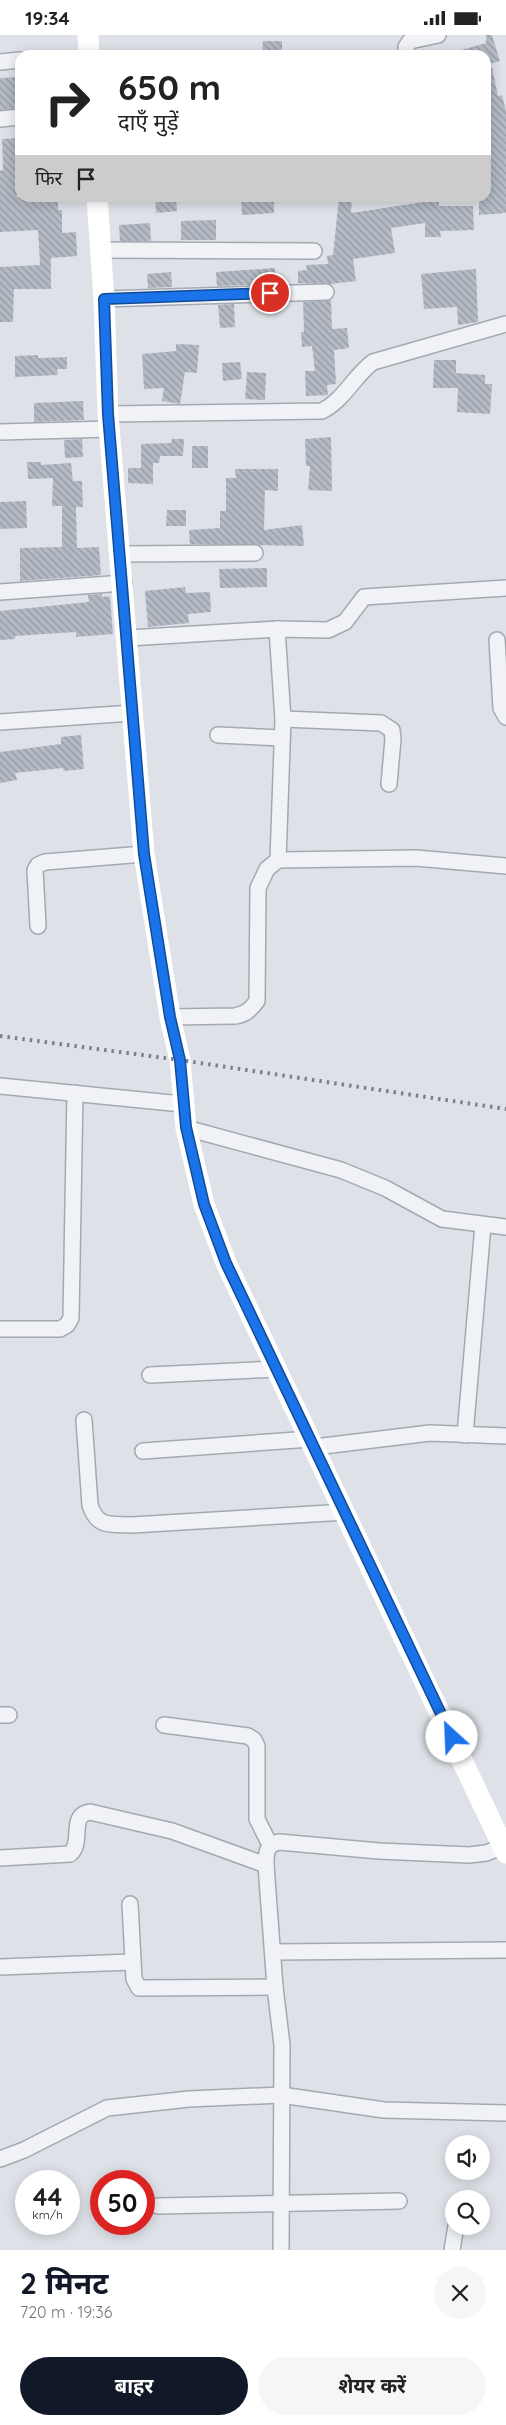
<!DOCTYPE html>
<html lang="hi">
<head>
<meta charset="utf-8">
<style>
	:root { --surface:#fff; --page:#f6f6f6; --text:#222; --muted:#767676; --accent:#111827 }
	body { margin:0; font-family:Quicksand,"Noto Sans Devanagari",sans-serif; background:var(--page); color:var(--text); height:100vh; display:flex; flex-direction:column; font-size:19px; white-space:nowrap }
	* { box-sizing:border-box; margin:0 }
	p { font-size:16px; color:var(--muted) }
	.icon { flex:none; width:28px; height:28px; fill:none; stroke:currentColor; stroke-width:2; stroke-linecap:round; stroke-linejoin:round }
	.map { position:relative; height:2215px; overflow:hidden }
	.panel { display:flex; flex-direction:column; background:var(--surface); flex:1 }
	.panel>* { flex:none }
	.banner { position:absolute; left:15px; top:15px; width:476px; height:152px; border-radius:15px; box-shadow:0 2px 12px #0003; background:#fff; color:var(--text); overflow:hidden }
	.controls { position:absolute; left:445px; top:2100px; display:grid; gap:10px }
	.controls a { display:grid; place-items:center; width:45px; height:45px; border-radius:50%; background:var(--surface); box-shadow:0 2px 12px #0003; font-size:25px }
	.speed { position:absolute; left:15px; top:2135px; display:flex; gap:10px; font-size:25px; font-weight:700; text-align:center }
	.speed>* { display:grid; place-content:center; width:65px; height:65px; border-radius:50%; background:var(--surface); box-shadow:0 2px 12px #0003; line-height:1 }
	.speed small { font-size:12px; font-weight:400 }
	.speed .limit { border:8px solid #d22; background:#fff; color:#111 }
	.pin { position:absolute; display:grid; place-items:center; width:42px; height:42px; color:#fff; margin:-21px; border:2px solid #fff; border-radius:50%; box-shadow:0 1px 5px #0007 }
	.me { position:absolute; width:55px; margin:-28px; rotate:335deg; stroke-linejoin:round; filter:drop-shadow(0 0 4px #0008) }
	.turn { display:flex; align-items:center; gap:18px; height:105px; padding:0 20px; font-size:22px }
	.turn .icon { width:65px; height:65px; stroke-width:2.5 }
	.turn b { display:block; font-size:35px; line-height:42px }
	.then { display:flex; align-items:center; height:48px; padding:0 20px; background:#0003; gap:10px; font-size:19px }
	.round { display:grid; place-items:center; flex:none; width:52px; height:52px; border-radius:26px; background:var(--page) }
	.summary { display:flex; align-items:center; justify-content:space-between; height:85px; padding:0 20px }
	h1 { font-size:30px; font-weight:700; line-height:38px; color:var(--accent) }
	.cta { display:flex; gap:10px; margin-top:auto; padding:10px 20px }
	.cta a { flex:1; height:58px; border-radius:30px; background:var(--accent); color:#fff; font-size:20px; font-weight:700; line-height:58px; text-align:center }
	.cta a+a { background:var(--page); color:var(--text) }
	.status { display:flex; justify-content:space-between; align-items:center; height:35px; padding:0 25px; background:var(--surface); direction:ltr }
	.status svg { height:14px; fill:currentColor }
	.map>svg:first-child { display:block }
</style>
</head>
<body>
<div class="status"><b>19:34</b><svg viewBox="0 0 49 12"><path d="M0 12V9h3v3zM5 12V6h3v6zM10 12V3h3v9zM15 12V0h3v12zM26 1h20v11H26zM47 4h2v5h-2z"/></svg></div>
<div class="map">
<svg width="506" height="2215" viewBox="0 0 506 2215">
	<defs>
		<pattern id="building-back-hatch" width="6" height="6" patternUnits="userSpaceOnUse" patternTransform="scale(1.25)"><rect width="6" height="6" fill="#b5bbc5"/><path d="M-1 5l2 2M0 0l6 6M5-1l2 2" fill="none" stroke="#9398a1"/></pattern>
	</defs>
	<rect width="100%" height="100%" fill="#dee2e8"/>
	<g fill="url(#building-back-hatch)">
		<path d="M486 0H492L500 26 486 30V20H459L458 16 486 8Z"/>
		<path d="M263 6H282V20H262Z"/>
		<path d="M486 32H492L498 61 502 60 506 76V178L479 180V162H486Z"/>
		<path d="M20 42V73L0 75V43Z"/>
		<path d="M20 103V123H15L17 162H58V175H62V198L76 197 77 221 51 223V254H14L13 287H0V232L40 230 38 195 0 197V136L3 135 2 104Z"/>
		<path d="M155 162H176L177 176 156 178Z"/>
		<path d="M241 162H274V178L242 180Z"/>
		<path d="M339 162H352L351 178 424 167V162H439V171H473L474 195 440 196 441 202H425V188L391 193 395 218 353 224 356 246 330 249 298 248V236L307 235 306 230 328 229 327 221 333 220Z"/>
		<path d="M216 185V205H181V186Z"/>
		<path d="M150 188 151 206H120L119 190Z"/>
		<path d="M275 233V249L217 251 216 237Z"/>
		<path d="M476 234 478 287 458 290 457 272 424 274 421 239Z"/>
		<path d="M171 237 172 252 148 253 147 239Z"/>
		<path d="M331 265 332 294 347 293 349 313 334 315 336 349 327 350 328 360 306 361 305 336H315L312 311 302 312 301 297H304L303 267Z"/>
		<path d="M234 269 235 292 220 293 218 270Z"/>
		<path d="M176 309 199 310 197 338 185 337 180 369 162 366 164 353 144 354 142 319 176 316Z"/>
		<path d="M38 320V323L67 322V334H57L58 340 15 342V321Z"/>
		<path d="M434 325H456V338L485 340V349H492L490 379 457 377 458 353H433Z"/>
		<path d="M240 327 242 344 223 346 222 328Z"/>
		<path d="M247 337 266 338 265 365 245 364Z"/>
		<path d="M83 366 84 385 34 387V368Z"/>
		<path d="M331 402 332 456 308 455 310 431H306L305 404Z"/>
		<path d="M82 404 83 422 65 423 64 405Z"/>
		<path d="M172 404H184L183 421H160L159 428H153V449L128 448V433H141V409L171 408Z"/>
		<rect x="192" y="411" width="16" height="22"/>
		<path d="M27 427H41V430L71 428 73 446H82L83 472H76L77 513 99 512 101 540 20 546V513L62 512V471H52L53 443 28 444Z"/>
		<path d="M235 434H278V456L265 455 264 495 302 490 304 511 190 509 189 495 220 493V476H226V443H236Z"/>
		<path d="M26 466 27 493 0 494V467Z"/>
		<path d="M167 475H186V491H166Z"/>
		<path d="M267 533V552L220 553 219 534Z"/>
		<path d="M185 552 186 558 210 557 211 577 188 579 189 588 148 592 145 556Z"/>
		<path d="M102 559V562L110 561 113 599 76 602V597L15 601V604L0 605V576L89 567 88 560Z"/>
		<path d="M81 700 84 734 64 736 63 733 15 738 17 745 0 748V717L61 709V702Z"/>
	</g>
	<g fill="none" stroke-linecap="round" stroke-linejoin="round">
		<defs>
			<g id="street">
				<path d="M406 20V12L410 6 438 0"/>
				<path d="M0 27 20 25"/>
				<path d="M0 84 20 82"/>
				<path d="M100 215 314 216"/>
				<path d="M104 264 326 257"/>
				<path d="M108 379 322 376C344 365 354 341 373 327L506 289"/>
				<path d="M0 397 110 394"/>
				<path d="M121 519 255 518"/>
				<path d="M0 557 124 548"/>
				<path d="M277 594 283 684 278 825"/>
				<path d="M128 603 277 594 328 595 345 587 364 562 506 553"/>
				<path d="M497 605 501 673 506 682"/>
				<path d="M283 684 381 688 392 695 393 704 389 749"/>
				<path d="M0 687 133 678"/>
				<path d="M218 700 282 703"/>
				<path d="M38 891 35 835 38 830 45 827 144 819"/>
				<path d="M170 982 235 981C246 979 250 975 257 966L258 853 267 834 278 825 416 823 506 831"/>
				<path d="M0 1051 182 1069"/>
				<path d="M186 1093 341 1135 385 1153 442 1184 506 1192"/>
				<path d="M0 1294H60L67 1290 71 1283 75 1058"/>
				<path d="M150 1340 277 1334"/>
				<path d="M84 1385 90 1470C97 1493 111 1489 132 1490L346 1477"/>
				<path d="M465 1400 483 1190"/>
				<path d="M315 1412 430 1398 506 1401"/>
				<path d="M143 1416 311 1404"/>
				<path d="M0 1680H9"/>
				<path d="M164 1690 248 1701 254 1705 257 1711V1784L270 1810"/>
				<path d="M0 1823 70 1819C84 1808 68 1780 90 1777L172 1796 266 1830"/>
				<path d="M130 1869 134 1944 139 1953 275 1952"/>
				<path d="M274 1917 506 1915"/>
				<path d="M0 1932 132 1927"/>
				<path d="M0 2124 24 2115 107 2073 189 2064 281 2060 384 2075 506 2078"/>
				<path d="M158 2171 399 2166"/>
				<path d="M281 2215 282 2010 275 1952 266 1830C266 1819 266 1809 279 1807L379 1816 469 1820 486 1818 502 1812 506 1807"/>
				<path d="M452 2215 456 2191"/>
			</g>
		</defs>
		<use href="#street" stroke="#a3a9b2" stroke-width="18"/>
		<use href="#street" stroke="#f0f2f6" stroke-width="15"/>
		<g stroke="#fff" stroke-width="21">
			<path d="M88 0 89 20"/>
			<path d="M97 162 104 264 108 379 144 819 170 982 180 1025 186 1093 204 1169 226 1228 506 1818"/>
		</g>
		<path stroke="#778192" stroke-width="4" stroke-dasharray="2.5 5" stroke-linecap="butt" d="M0 1001 180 1025 506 1074"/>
	</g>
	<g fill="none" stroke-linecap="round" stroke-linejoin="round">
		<defs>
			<path id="route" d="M270 258 104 264 108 379 144 819 170 982 180 1025 186 1092 204 1169 226 1228 452 1702"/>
		</defs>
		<use href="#route" stroke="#114b97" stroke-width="12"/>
		<use href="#route" stroke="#1a73e8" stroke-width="9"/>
	</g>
</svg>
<div class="controls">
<a><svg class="icon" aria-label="sound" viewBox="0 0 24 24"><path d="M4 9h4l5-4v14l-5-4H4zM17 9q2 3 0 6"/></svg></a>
<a><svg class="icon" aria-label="search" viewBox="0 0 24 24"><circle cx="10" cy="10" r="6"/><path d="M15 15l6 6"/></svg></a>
</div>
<div class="speed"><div>44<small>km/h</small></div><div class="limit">50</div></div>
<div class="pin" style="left:270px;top:258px;background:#d93025"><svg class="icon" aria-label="arrive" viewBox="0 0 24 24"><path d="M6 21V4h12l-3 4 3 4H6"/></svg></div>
<svg class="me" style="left:452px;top:1702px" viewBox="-20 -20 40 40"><circle r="19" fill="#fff"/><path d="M0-13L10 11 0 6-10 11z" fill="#1a73e8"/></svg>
<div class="banner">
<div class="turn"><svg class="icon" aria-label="right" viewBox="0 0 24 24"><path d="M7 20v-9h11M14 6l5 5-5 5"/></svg><div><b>650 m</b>दाएँ मुड़ें</div></div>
<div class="then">फिर<svg class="icon" aria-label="arrive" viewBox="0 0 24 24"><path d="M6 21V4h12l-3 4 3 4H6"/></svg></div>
</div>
</div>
<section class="panel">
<div class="summary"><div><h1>2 मिनट</h1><p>720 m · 19:36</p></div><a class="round"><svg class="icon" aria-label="close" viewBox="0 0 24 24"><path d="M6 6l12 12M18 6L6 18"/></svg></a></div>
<div class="cta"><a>बाहर</a><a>शेयर करें</a></div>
</section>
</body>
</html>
